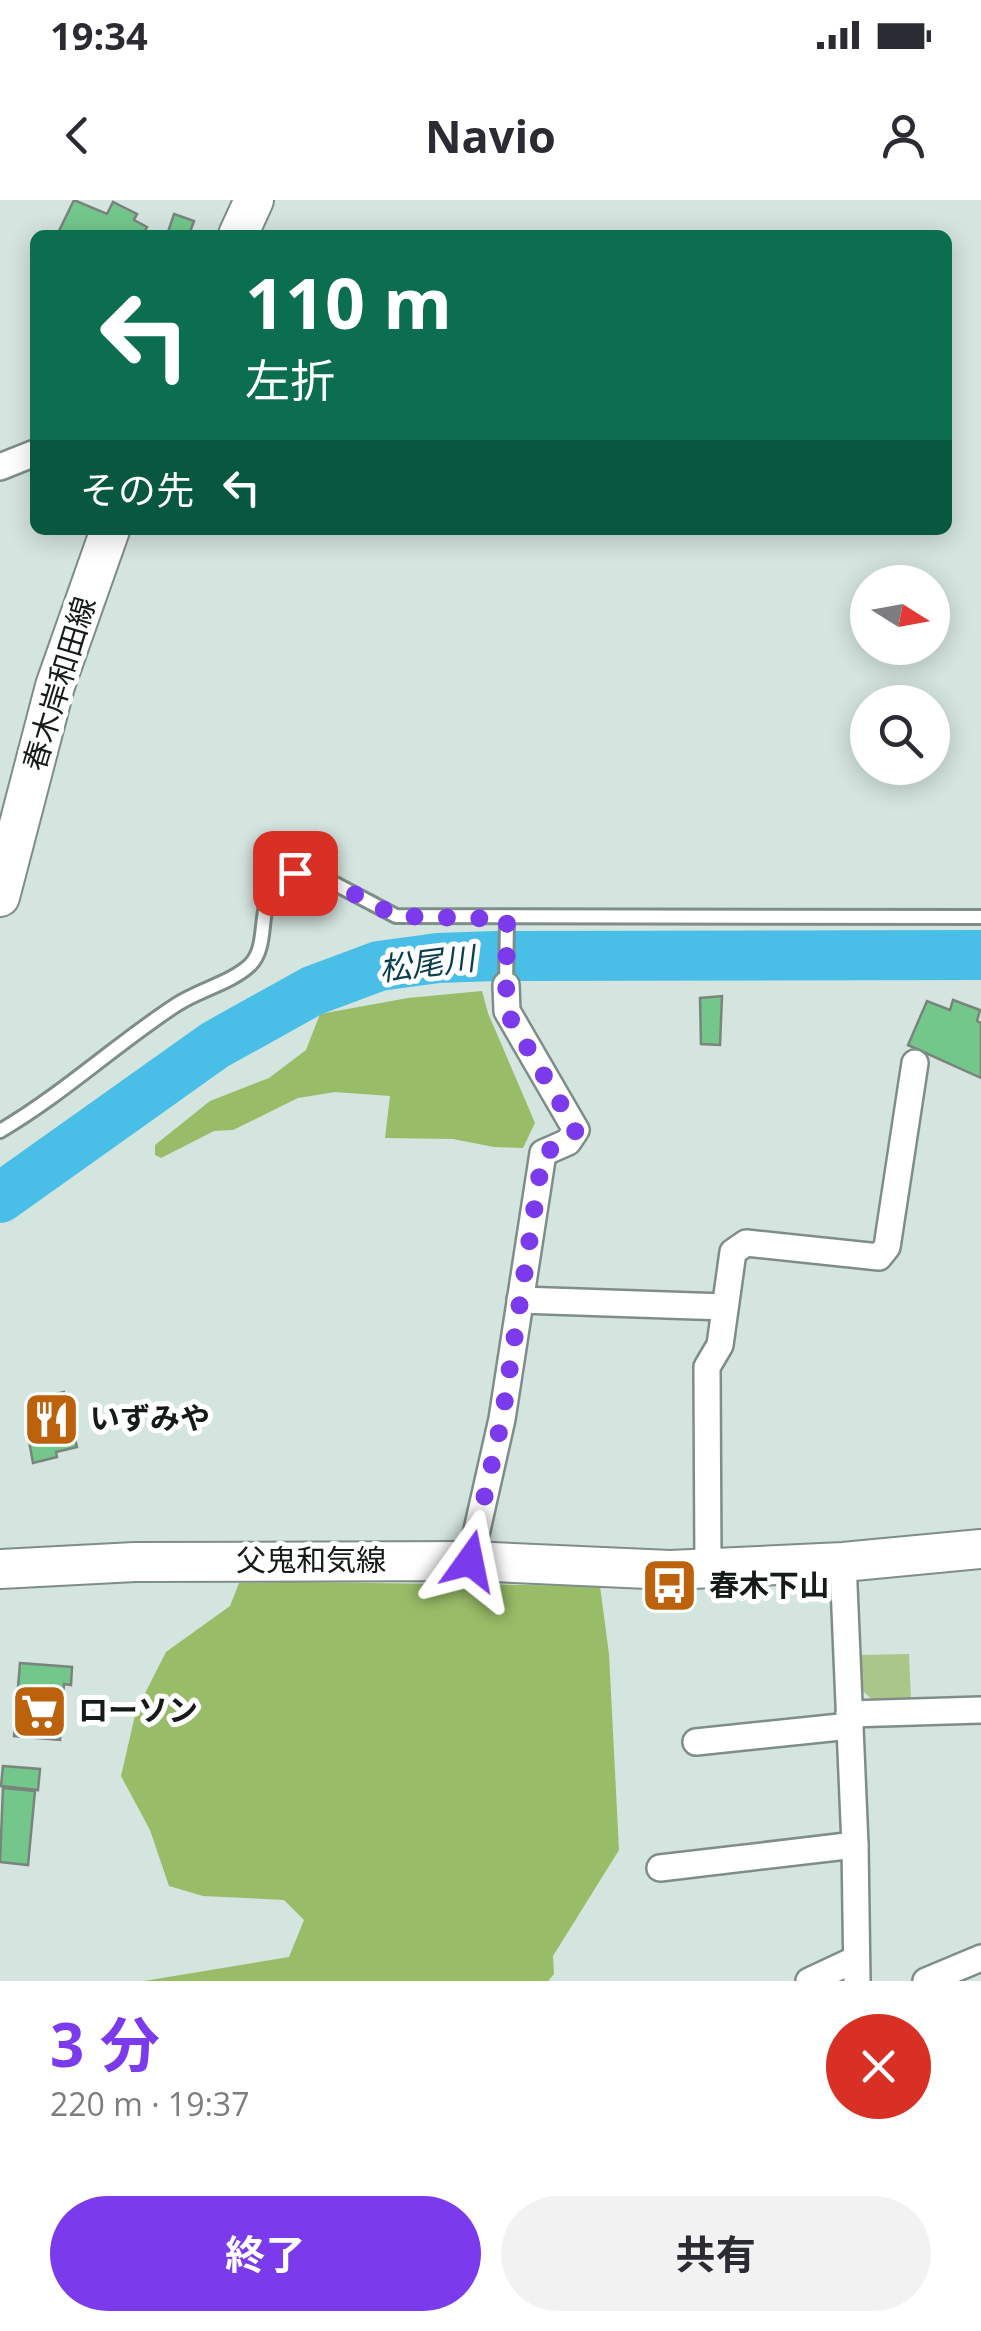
<!DOCTYPE html>
<html lang="ja">
<head>
<meta charset="utf-8">
<style>
	:root { --surface:#fff; --page:#f2f2f3; --text:#2b2b33; --muted:#7c7c81; --accent:#7c3aed }
	body { margin:0; font-family:"Open Sans","Noto Sans JP",sans-serif; background:var(--page); color:var(--text); height:100vh; display:flex; flex-direction:column; font-size:38px; white-space:nowrap }
	* { box-sizing:border-box; margin:0 }
	p { font-size:32px; color:var(--muted) }
	.icon { flex:none; width:55px; height:55px; fill:none; stroke:currentColor; stroke-width:2; stroke-linecap:round; stroke-linejoin:round }
	.map { position:relative; height:1781px; overflow:hidden }
	.sheet { display:flex; flex-direction:column; background:var(--surface); flex:1 }
	.sheet>* { flex:none }
	.hud { position:absolute; left:30px; top:30px; width:922px; height:305px; border-radius:15px; box-shadow:0 5px 25px #0003; background:#0b6e4f; color:#fff; overflow:hidden }
	.needle { width:65px; rotate:101deg }
	.fabs { position:absolute; left:850px; top:365px; display:grid; gap:20px }
	.fabs a { display:grid; place-items:center; width:100px; height:100px; border-radius:50%; background:var(--surface); box-shadow:0 5px 25px #0003; font-size:50px }
	.pin { position:absolute; display:grid; place-items:center; width:85px; height:85px; color:#fff; margin:-42px; border-radius:20px; box-shadow:0 5px 15px #0006 }
	.me { position:absolute; width:110px; margin:-55px; rotate:12deg; stroke-linejoin:round; filter:drop-shadow(0 0 8px #0008) }
	.turn { display:flex; align-items:center; gap:35px; height:210px; padding:0 50px; font-size:45px }
	.turn .icon { width:130px; height:130px; stroke-width:2.5 }
	.turn b { display:block; font-size:70px; line-height:85px }
	.then { display:flex; align-items:center; height:95px; padding:0 50px; background:#0003; gap:20px; font-size:38px }
	.round { display:grid; place-items:center; flex:none; width:105px; height:105px; border-radius:52px; background:var(--page) }
	.headline { display:flex; align-items:center; justify-content:space-between; height:170px; padding:0 50px }
	h1 { font-size:60px; font-weight:700; line-height:75px; color:var(--accent) }
	.button { display:flex; gap:20px; margin-top:auto; padding:20px 50px }
	.button a { flex:1; height:115px; border-radius:60px; background:var(--accent); color:#fff; font-size:40px; font-weight:700; line-height:115px; text-align:center }
	.button a+a { background:var(--page); color:var(--text) }
	.status { display:flex; justify-content:space-between; align-items:center; height:70px; padding:0 50px; background:var(--surface); direction:ltr }
	.status svg { height:28px; fill:currentColor }
	header { display:flex; justify-content:space-between; align-items:center; height:130px; padding:0 50px; background:var(--surface); font-size:45px; font-weight:700 }
	.map>svg:first-child { display:block }
</style>
</head>
<body>
<div class="status"><b>19:34</b><svg viewBox="0 0 49 12"><path d="M0 12V9h3v3zM5 12V6h3v6zM10 12V3h3v9zM15 12V0h3v12zM26 1h20v11H26zM47 4h2v5h-2z"/></svg></div>
<header><svg class="icon" aria-label="back" viewBox="0 0 24 24"><path d="M15 5l-7 7 7 7"/></svg>Navio<svg class="icon" aria-label="person" viewBox="0 0 24 24"><circle cx="12" cy="8" r="4"/><path d="M4 21q1-7 8-7t8 7"/></svg></header>
<div class="map">
<svg width="981" height="1781" viewBox="0 0 981 1781">
	<rect width="100%" height="100%" fill="#d4e4df"/>
	<path fill="#abc689" d="M909 1454 911 1499 873 1500 858 1487 857 1455Z"/>
	<g fill="#98bc67">
		<path d="M482 791 488 813 535 923 523 948 494 947 453 939 385 938 390 896 335 892 298 898 233 930 214 931 161 958 155 955V945L210 901 269 878 306 850 320 814 408 798Z"/>
		<path d="M289 1382 600 1386 609 1454 619 1650 553 1756 554 1774 548 1781H144L289 1757 304 1720 284 1700 203 1696 169 1686 150 1630 121 1576 136 1511 166 1452 230 1406 239 1383Z"/>
	</g>
	<g fill="none" stroke-linecap="round" stroke-linejoin="round">
		<path stroke="#49bfe8" stroke-width="50" d="M0 998 215 845 312 791 379 766 438 758 496 756 981 755"/>
	</g>
	<g fill="#73c78b" stroke="#7a847c" stroke-width="2.5">
		<path d="M74 0 107 14 113 2 137 14 134 20 147 27 143 35H57Z"/>
		<path d="M174 14 194 21 189 35H167Z"/>
		<path d="M722 796 720 845 701 844 700 798Z"/>
		<path d="M953 800 980 810 977 821 981 823V878L908 845 927 801 950 810Z"/>
		<path d="M64 1192 77 1247 56 1252 57 1257 33 1263 29 1241 37 1239 28 1200Z"/>
		<path d="M20 1463 72 1467 71 1485 64 1484 60 1540 14 1536Z"/>
		<path d="M3 1566 40 1569 38 1590 1 1586Z"/>
		<path d="M3 1588 35 1591 28 1665 0 1662Z"/>
	</g>
	<g fill="none" stroke-linecap="round" stroke-linejoin="round">
		<defs>
			<g id="service">
				<path d="M506 785 507 719"/>
				<path d="M0 931C63 894 115 845 176 805 198 790 231 783 250 765 270 745 256 708 276 686 281 681 289 677 295 673L320 676 396 716 981 717"/>
			</g>
			<g id="minor">
				<path d="M0 267 35 253"/>
				<path d="M520 1100 725 1107"/>
				<path d="M470 1361 502 1219 543 953 568 942 576 930 507 811 506 785"/>
				<path d="M843 1362 855 1645 857 1781"/>
				<path d="M708 1368 707 1167 720 1145 733 1052 746 1043 879 1057 887 1047 915 863"/>
				<path d="M849 1514 981 1510"/>
				<path d="M696 1542 850 1526"/>
				<path d="M660 1668 855 1645"/>
				<path d="M809 1781 856 1759"/>
				<path d="M926 1781 981 1758"/>
			</g>
			<g id="secondary">
				<path d="M238 35 254 0"/>
				<path d="M0 697 55 486 110 330"/>
				<path d="M0 1369 135 1362 470 1361 670 1370 843 1362 981 1349"/>
			</g>
		</defs>
		<use href="#service" stroke="#7f8d89" stroke-width="18"/>
		<use href="#minor" stroke="#7f8d89" stroke-width="30"/>
		<use href="#secondary" stroke="#7f8d89" stroke-width="42"/>
		<use href="#service" stroke="#fff" stroke-width="12"/>
		<use href="#minor" stroke="#fff" stroke-width="25"/>
		<use href="#secondary" stroke="#fff" stroke-width="38"/>
	</g>
	<g fill="none" stroke-linecap="round" stroke-linejoin="round">
		<path stroke="#7c3aed" stroke-width="18" stroke-dasharray="0 32.4" d="M295 673 320 676 396 716 507 719 506 811 576 930 568 942 543 953 502 1219 470 1361"/>
	</g>
	<defs>
		<symbol id="restaurant-square" viewBox="-11 -11 22 22"><rect x="-9" y="-9" width="18" height="18" rx="4" fill="#bd620c" stroke="#fff"/><path d="M-5-6h1v4h1v-4h1v4h1v-4h1v5L-1.5 .5V6h-2V.5L-5-1ZM5-6V6H3V1.5H1.5Q1.5-4 5-6Z" fill="#fff"/></symbol>
		<symbol id="bus-square" viewBox="-11 -11 22 22"><rect x="-9" y="-9" width="18" height="18" rx="4" fill="#bd620c" stroke="#fff"/><path d="M-5-6H5V4H4V6H2V4H-2V6H-4V4H-5ZM-3.5-4V0h7V-4ZM-3.5 1.2v1.5H-2V1.2ZM2 1.2v1.5H3.5V1.2Z" fill="#fff"/></symbol>
		<symbol id="supermarket-square" viewBox="-11 -11 22 22"><rect x="-9" y="-9" width="18" height="18" rx="4" fill="#bd620c" stroke="#fff"/><path d="M-6-5.5h2.5l.6 2H6L4.5 2H-2.5L-4.4-4H-6ZM-1.5 3.2a1.3 1.3 0 1 0 .1 0ZM3 3.2a1.3 1.3 0 1 0 .1 0Z" fill="#fff"/></symbol>
	</defs>
	<g fill-rule="evenodd">
		<use href="#restaurant-square" x="20" y="1188" width="63" height="63"/>
		<use href="#bus-square" x="638" y="1354" width="63" height="63"/>
		<use href="#supermarket-square" x="8" y="1480" width="63" height="63"/>
	</g>
	<g text-anchor="middle" stroke-width="10" stroke-linejoin="round" paint-order="stroke">
		<g font-size="30" fill="#151b19" stroke="#fff">
			<text transform="translate(60 484) rotate(-73)" y="10">春木岸和田線</text>
			<text x="311" y="1371">父鬼和気線</text>
		</g>
		<g font-size="30" font-weight="bold" fill="#151b19" stroke="#fff" text-anchor="start">
			<text x="90" y="1229">いずみや</text>
			<text x="709" y="1396">春木下山</text>
			<text x="78" y="1521">ローソン</text>
		</g>
		<g font-size="32" font-style="italic" fill="#093e4f" stroke="#fff">
			<text transform="translate(427 764) rotate(-7)" y="11">松尾川</text>
		</g>
	</g>
</svg>
<div class="fabs">
<a><svg class="needle" viewBox="-14 -14 28 28"><path d="M0-13l5 13h-10z" fill="#e53935"/><path d="M0 13l5-13h-10z" fill="#7c7c81"/></svg></a>
<a><svg class="icon" aria-label="search" viewBox="0 0 24 24"><circle cx="10" cy="10" r="6"/><path d="M15 15l6 6"/></svg></a>
</div>
<div class="pin" style="left:295px;top:673px;background:#d93025"><svg class="icon" aria-label="arrive" viewBox="0 0 24 24"><path d="M6 21V4h12l-3 4 3 4H6"/></svg></div>
<svg class="me" style="left:470px;top:1361px" viewBox="-20 -20 40 40"><path d="M0-17L14 15 0 8-14 15z" fill="#7c3aed" stroke="#fff" stroke-width="4"/></svg>
<div class="hud">
<div class="turn"><svg class="icon" aria-label="left" viewBox="0 0 24 24"><path d="M17 20v-9H6M10 6l-5 5 5 5"/></svg><div><b>110 m</b>左折</div></div>
<div class="then">その先<svg class="icon" aria-label="left" viewBox="0 0 24 24"><path d="M17 20v-9H6M10 6l-5 5 5 5"/></svg></div>
</div>
</div>
<section class="sheet">
<div class="headline"><div><h1>3 分</h1><p>220 m · 19:37</p></div><a class="round" style="background:#d93025;color:#fff"><svg class="icon" aria-label="close" viewBox="0 0 24 24"><path d="M6 6l12 12M18 6L6 18"/></svg></a></div>
<div class="button"><a>終了</a><a>共有</a></div>
</section>
</body>
</html>
